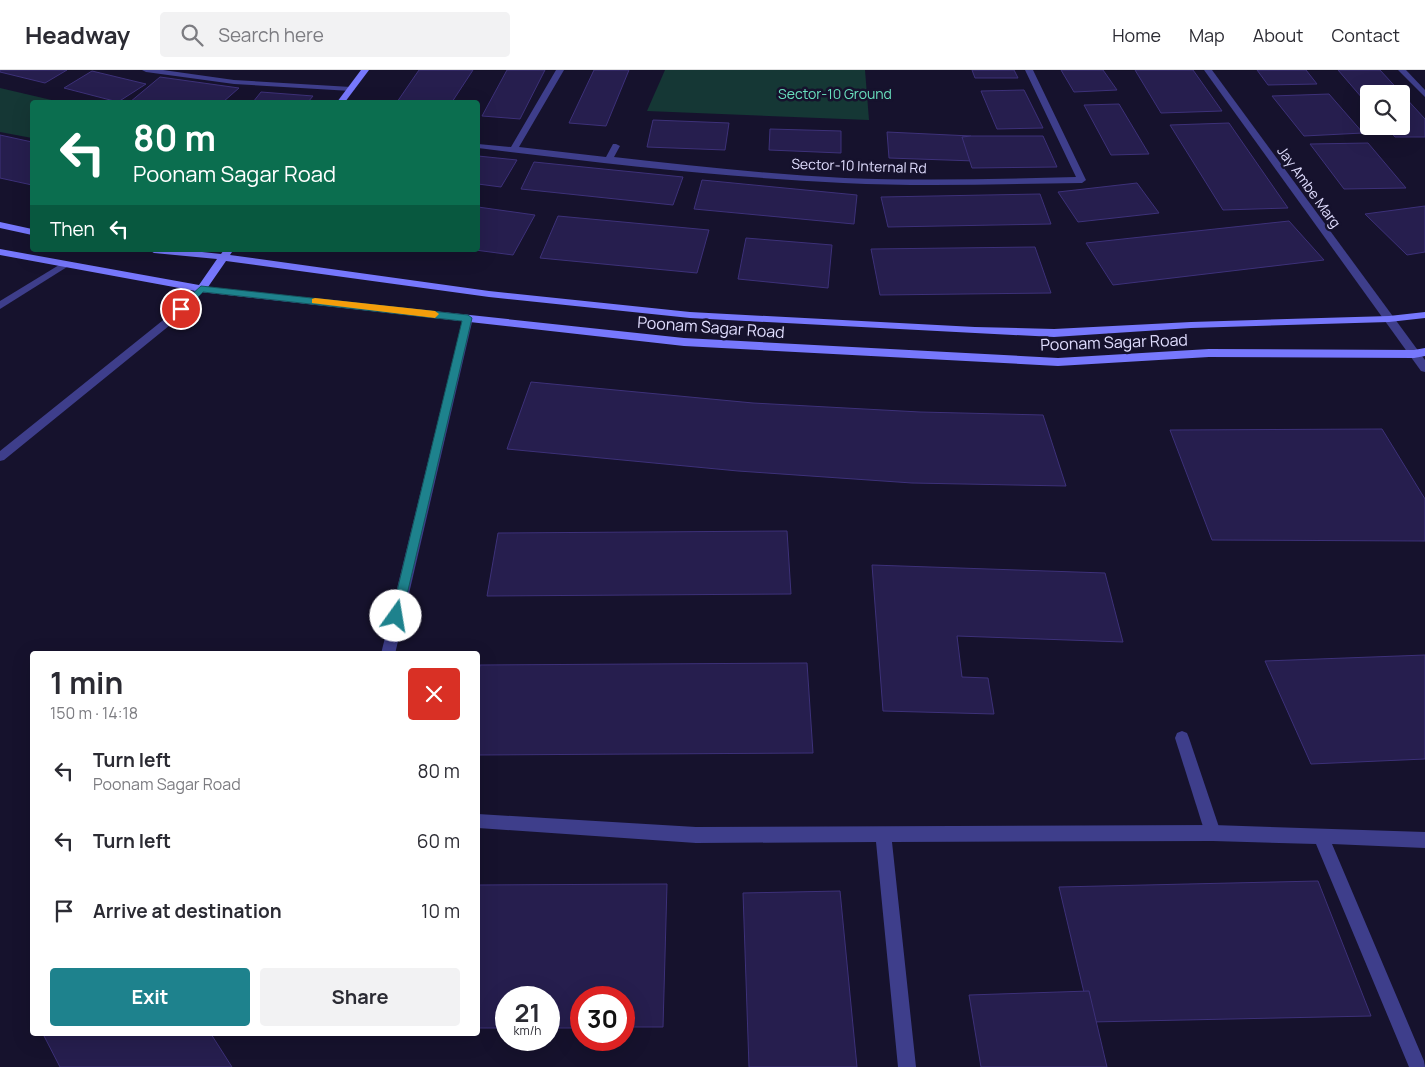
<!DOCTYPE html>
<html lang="en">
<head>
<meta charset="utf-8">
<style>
	:root { --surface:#fff; --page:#f2f2f3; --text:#2b2b33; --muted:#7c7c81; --line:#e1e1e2; --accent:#1e828d }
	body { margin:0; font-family:Manrope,sans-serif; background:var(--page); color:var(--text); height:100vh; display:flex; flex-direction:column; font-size:19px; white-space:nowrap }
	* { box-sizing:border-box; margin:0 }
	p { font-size:16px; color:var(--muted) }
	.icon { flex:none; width:28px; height:28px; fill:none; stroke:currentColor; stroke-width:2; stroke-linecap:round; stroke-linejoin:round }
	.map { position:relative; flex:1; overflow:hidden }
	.panel { position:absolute; left:30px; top:581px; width:450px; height:385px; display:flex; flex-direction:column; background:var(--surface); border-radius:5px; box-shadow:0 5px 20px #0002 }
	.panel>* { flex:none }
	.banner { position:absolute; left:30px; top:30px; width:450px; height:152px; border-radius:5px; box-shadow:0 5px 20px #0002; background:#0b6e4f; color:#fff; overflow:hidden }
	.buttons { position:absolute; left:1360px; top:15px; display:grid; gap:10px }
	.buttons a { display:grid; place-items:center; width:50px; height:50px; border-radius:5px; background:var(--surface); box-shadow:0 5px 20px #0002; font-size:25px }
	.speed { position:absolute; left:495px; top:916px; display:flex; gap:10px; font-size:25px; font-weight:700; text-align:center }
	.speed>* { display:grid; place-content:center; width:65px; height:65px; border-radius:50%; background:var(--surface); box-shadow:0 5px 20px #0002; line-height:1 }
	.speed small { font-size:12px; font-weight:400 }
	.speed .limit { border:8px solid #d22; background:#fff; color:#111 }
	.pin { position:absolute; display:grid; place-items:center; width:42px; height:42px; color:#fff; margin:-21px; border:2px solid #fff; border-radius:50%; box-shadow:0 1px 5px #0007 }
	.me { position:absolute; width:55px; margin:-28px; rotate:13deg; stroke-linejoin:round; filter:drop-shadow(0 0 4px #0008) }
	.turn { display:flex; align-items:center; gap:18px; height:105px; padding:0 20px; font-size:22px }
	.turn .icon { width:65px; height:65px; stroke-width:2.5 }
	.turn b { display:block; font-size:35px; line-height:42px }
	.then { display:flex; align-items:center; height:48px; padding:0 20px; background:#0003; gap:10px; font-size:19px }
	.round { display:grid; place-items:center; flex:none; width:52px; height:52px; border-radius:5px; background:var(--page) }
	.summary { display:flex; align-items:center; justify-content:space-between; height:85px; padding:0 20px }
	h1 { font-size:30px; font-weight:700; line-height:38px }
	.button { display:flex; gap:10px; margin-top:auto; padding:10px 20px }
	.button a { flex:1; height:58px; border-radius:5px; background:var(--accent); color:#fff; font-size:20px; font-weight:700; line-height:58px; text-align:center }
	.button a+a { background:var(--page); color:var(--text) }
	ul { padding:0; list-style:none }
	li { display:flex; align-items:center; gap:15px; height:70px; padding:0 20px }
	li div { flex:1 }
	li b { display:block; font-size:19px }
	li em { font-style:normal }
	header { display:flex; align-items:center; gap:30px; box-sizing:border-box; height:70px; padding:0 25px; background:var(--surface); border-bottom:1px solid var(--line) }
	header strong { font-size:24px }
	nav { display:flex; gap:28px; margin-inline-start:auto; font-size:18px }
	.search { width:350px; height:45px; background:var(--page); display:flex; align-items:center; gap:12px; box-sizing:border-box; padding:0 18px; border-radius:5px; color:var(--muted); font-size:19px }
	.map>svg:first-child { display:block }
</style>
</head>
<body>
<header>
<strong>Headway</strong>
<div class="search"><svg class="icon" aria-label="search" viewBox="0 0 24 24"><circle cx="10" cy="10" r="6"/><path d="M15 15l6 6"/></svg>Search here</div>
<nav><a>Home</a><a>Map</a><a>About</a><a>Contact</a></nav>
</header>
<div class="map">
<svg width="1425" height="997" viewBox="0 0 1425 997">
	<rect width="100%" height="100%" fill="#16122d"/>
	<g fill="#153735">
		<path d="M665 0H865L869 50 647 41Z"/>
		<path d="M0 18 60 32H32V68L0 62Z"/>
	</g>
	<g fill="#261e4e" stroke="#3d3179">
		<path d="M0 0H67L45 13 0 2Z"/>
		<path d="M419 0H473L452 32H397Z"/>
		<path d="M507 0H545L520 49 482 46Z"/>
		<path d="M594 0H629L606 56 569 53Z"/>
		<path d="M972 0H1014L1018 8H975Z"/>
		<path d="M1061 0H1103L1117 20 1074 22Z"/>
		<path d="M1135 0H1193L1222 41 1161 43Z"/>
		<path d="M1257 0H1306L1317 14 1268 15Z"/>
		<path d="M1338 0H1380L1425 49V67H1395L1386 56H1401V24H1369V36Z"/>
		<path d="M92 1 146 14 118 32 64 18Z"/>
		<path d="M160 7 239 18 223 32H130Z"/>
		<path d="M1024 20 1043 58 997 59 981 21Z"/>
		<path d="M261 22 313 26 308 32H253Z"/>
		<path d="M1329 24 1363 63 1304 66 1272 26Z"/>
		<path d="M1119 34 1149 84 1111 85 1084 35Z"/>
		<path d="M653 50 729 53 725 80 647 77Z"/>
		<path d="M1229 53 1288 138 1223 140 1170 55Z"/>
		<path d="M770 59 841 61V83L769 80Z"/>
		<path d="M887 62 971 66 975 91 889 88Z"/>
		<path d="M0 65 32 72V115L0 108Z"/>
		<path d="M971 66H1043L1057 97 972 98 962 67Z"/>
		<path d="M1368 73 1406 118 1344 119 1310 74Z"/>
		<path d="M478 86 517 90 501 117 478 114Z"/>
		<path d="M534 92 683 107 673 135 521 119Z"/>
		<path d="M702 110 857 125 854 154 694 139Z"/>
		<path d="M1137 113 1159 143 1078 152 1058 122Z"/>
		<path d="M1040 124 1051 154 888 157 881 127Z"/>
		<path d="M1425 136V182L1407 185 1365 144Z"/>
		<path d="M478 137 535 145 513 185 475 180H478Z"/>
		<path d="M558 146 709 160 697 203 540 188Z"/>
		<path d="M1289 151 1324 190 1113 215 1086 173Z"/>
		<path d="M746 168 832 175 828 218 738 209Z"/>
		<path d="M1035 177 1051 223 880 225 871 179Z"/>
		<path d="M531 312 753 333 920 342 1043 345 1066 416 912 413 738 401 507 379Z"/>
		<path d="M1382 359 1425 429V471L1212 470 1170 360Z"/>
		<path d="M787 461 791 524 487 526 498 463Z"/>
		<path d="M872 495 1105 503 1123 572 957 566 962 607 988 608 994 644 883 641Z"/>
		<path d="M1425 585V689L1311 694 1265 591Z"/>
		<path d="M807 593 813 683 478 685V607L480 595Z"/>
		<path d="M1318 811 1371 946 1091 952 1059 817Z"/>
		<path d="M667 814 663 957H624V928H581V958H549V928H506V958H478V815Z"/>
		<path d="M840 821 857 997H749L743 823Z"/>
		<path d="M1089 921 1107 997H981L969 925Z"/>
		<path d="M43 964H211L232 997H60Z"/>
	</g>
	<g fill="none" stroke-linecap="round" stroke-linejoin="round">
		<g fill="#3e3e8b" fill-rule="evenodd">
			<path d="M64 192 69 195 67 197 0 239V231Z"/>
			<path d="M1182 661 1187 663 1189 668 1221 763 1218 768 1213 771 1208 768 1205 763 1175 668 1177 663Z"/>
		</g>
		<g fill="#3e3e8b" fill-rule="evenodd">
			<path d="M142 0H163L234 10 351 17 355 19 351 21 234 14 146 2Z"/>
			<path d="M556 0H564L519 77 606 87 613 74H616L620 76 614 87C691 96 768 104 845 108 922 111 999 109 1076 107L1025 0H1033L1086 110 1082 113C1002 114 923 117 843 113 721 107 599 93 478 78V74L511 77Z"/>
			<path d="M1204 0H1212L1425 290V302L1421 301Z"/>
			<path d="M1398 0H1406L1425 20V27Z"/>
			<path d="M201 216 204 217V221L175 251 4 390 0 391V381L167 247 198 217Z"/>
			<path d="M468 245 473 248 395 584H381L463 248Z"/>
			<path d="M478 744 696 757 1213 755 1425 762V778L1332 774 1424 991 1425 997H1409L1316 774 1213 771 892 772 916 997H898L876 772 696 773 478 758Z"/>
		</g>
		<g fill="#7778fd" fill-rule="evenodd">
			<path d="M361 0H369L345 32H337Z"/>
			<path d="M0 152 32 159V165L0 158Z"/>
			<path d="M0 179 199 215 217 189 154 183 149 180H183L221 184 224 180H230L232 182 230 185 489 221 690 242 975 257 1054 259 1191 252 1389 246 1425 242V248L1389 252 1191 258 1054 267 975 263 690 248 489 227 226 191 208 217 684 268 1058 288 1209 279 1414 280 1425 278V286L1414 288 1209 287 1058 296 684 276 201 222 0 185Z"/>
		</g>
	</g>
	<path fill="#1e828d" stroke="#14545c" d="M201 216 468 245 472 248 401 550 396 552 392 550 391 546 462 251 203 222 184 241H178V237Z"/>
	<path fill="#f59e0b" d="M315 228 435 241 439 244 435 248 312 233V229Z"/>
	<g text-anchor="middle" stroke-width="5" stroke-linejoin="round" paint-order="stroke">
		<g font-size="14" fill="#69e0be" stroke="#16122d">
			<text x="835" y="29">Sector-10 Ground</text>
		</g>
		<g font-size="14" fill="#e1deff" stroke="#16122d">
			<text transform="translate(859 96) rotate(2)" y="5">Sector-10 Internal Rd</text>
			<text transform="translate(1309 117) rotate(54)" y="5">Jay Ambe Marg</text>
		</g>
		<g font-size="16" fill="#e1deff" stroke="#16122d">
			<text transform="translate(711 257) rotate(4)" y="6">Poonam Sagar Road</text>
			<text transform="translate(1114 272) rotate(-2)" y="6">Poonam Sagar Road</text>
		</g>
	</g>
</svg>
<div class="buttons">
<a><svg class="icon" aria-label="search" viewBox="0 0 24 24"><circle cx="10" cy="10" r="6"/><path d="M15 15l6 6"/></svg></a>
</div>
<div class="speed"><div>21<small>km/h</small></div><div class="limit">30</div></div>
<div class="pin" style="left:181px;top:239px;background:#d93025"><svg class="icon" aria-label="arrive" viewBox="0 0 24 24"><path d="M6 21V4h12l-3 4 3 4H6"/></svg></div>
<svg class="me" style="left:396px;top:546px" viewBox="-20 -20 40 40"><circle r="19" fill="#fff"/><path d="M0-13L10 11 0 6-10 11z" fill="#1e828d"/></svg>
<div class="banner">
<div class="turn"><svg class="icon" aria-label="left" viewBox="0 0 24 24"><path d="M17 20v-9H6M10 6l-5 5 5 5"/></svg><div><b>80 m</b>Poonam Sagar Road</div></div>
<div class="then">Then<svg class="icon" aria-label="left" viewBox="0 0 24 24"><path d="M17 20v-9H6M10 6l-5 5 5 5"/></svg></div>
</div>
<section class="panel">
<div class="summary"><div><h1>1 min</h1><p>150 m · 14:18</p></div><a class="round" style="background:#d93025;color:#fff"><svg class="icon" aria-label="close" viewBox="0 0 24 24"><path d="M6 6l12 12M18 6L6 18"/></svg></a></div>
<ul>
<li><svg class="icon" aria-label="left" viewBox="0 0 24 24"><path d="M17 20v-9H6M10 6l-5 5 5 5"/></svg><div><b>Turn left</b><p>Poonam Sagar Road</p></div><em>80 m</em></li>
<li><svg class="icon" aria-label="left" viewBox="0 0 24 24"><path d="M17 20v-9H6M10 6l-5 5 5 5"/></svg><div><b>Turn left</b></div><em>60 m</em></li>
<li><svg class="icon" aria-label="arrive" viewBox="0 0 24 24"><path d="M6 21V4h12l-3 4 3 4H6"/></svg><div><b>Arrive at destination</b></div><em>10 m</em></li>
</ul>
<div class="button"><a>Exit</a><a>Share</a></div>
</section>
</div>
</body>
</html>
